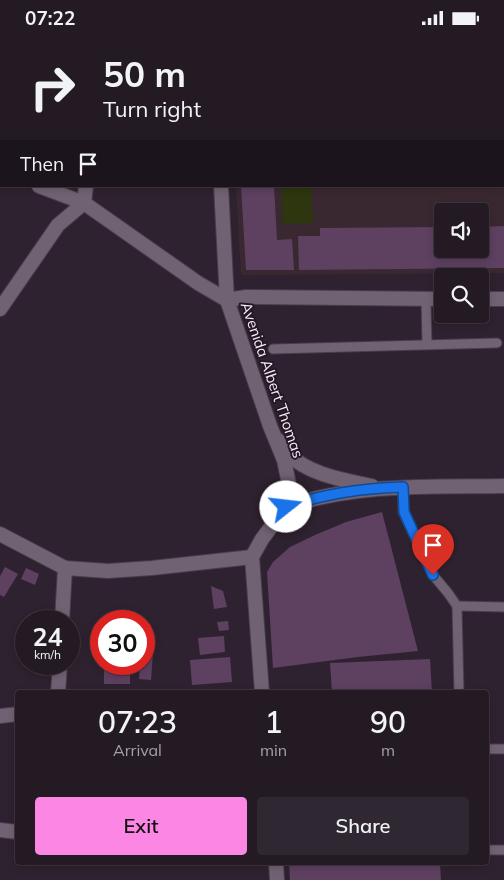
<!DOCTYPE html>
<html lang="en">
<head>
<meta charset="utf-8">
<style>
	:root { --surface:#231a24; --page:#2f2731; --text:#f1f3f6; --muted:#a3a1a6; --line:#403841; --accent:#fc86e3 }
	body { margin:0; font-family:Mulish,sans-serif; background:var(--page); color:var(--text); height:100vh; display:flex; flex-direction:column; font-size:19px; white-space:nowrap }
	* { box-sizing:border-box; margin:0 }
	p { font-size:16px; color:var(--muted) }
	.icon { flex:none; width:28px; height:28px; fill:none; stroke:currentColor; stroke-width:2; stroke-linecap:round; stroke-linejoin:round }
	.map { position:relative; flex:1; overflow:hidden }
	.details { position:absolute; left:15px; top:655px; width:474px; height:175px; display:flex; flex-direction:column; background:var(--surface); border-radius:5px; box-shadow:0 2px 8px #0003,0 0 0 1px var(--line) }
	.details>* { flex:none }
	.hud { position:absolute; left:0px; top:0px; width:505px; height:152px; box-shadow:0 2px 8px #0003,0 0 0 1px var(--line); background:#231a24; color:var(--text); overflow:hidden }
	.tools { position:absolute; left:434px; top:168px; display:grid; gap:10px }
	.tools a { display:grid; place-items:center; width:55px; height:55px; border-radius:5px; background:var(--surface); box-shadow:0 2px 8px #0003,0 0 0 1px var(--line); font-size:25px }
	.speed { position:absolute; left:15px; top:575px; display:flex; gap:10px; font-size:25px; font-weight:700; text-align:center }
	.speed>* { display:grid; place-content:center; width:65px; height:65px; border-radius:50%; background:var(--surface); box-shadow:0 2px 8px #0003,0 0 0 1px var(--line); line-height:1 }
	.speed small { font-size:12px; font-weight:400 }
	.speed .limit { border:8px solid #d22; background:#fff; color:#111 }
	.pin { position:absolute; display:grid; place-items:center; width:42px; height:42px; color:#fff; margin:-51px -21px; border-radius:50% 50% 50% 0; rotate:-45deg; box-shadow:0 0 5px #0007 }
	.pin .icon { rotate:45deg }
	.me { position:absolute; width:55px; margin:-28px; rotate:74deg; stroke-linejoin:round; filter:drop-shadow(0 0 4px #0008) }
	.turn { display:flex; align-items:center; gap:18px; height:105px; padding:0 20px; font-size:22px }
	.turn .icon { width:65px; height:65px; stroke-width:2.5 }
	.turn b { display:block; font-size:35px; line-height:42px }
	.then { display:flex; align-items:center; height:48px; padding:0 20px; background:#0003; gap:10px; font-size:19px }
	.eta { display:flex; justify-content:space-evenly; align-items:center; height:85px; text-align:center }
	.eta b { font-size:30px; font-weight:600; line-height:35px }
	.cta { display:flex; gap:10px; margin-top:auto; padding:10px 20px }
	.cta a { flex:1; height:58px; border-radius:5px; background:var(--accent); color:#111; font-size:20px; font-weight:600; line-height:58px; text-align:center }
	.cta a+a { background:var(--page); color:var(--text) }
	.status { display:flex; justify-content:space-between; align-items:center; height:35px; padding:0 25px; background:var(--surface); direction:ltr }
	.status svg { height:14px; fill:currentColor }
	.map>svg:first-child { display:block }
</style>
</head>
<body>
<div class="status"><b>07:22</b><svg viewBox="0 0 49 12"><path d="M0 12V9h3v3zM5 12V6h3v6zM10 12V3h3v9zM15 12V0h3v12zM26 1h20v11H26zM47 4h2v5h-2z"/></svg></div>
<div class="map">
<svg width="504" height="845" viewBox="0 0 504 845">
	<rect width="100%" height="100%" fill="#2f2230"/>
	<path fill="#3a2830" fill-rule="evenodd" d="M504 6V238L241 240 236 151H504ZM442 176H480V214H442Z"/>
	<path fill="#2d360e" d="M281 151H311L313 188 283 189Z"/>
	<g fill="#5e4061">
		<path d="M241 151H274L277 205 292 204 294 235H246Z"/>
		<path d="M504 191V233L299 235 298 201H320V193L442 192V214H480V192Z"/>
		<path d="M382 477 418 616 358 622 273 633 267 537 273 527 290 512 315 500 346 487Z"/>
		<path d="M5 532 18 539 4 562 0 560V541Z"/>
		<path d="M26 533 39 539 35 550 21 544Z"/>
		<path d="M211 551 223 556 227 572 214 574Z"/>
		<path d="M228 586 229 595 219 596 217 587Z"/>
		<path d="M224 601 225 617 200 620 198 603Z"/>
		<path d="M144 618H153L151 645 139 644 140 629H144Z"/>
		<path d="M230 622 232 647 192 650 190 625Z"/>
		<path d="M430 624 432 658H332L330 628Z"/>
		<rect x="104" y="629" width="26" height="20"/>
		<path d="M289 828H440L441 845H290Z"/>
	</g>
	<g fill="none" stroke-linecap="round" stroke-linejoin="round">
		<defs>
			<g id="service">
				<path d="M299 0V1"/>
				<path d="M426 264 427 309"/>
				<path d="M273 314 497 308"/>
				<path d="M403 452V477L433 540 448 558 457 571 459 658"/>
				<path d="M457 571 504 572"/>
				<path d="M486 714H504"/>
				<path d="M486 815H504"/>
			</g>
			<g id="minor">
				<path d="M81 0V1"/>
				<path d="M0 140 1 141"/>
				<path d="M39 151 84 168 198 248 227 265 246 262 442 264"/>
				<path d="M480 264H504"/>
				<path d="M0 274 58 190 84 168 86 151"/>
				<path d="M278 405C281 409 284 415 287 418 309 440 344 445 372 451"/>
				<path d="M286 472C356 448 431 452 504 451"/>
				<path d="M0 499 65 533 108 536 152 533 252 522"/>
				<path d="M62 586 65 533"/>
				<path d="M58 658 60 629"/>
				<path d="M0 681 18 679"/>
				<path d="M0 795 18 797"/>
			</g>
			<g id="secondary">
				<path d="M214 0V1"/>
				<path d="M221 151 227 265 270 391 284 425 291 459 286 472 262 504 252 522 262 658"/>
				<path d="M276 828 277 845"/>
			</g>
		</defs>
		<use href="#service" stroke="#483d4a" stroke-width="11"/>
		<use href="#minor" stroke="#483d4a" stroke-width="16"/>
		<use href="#secondary" stroke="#483d4a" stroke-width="16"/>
		<use href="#service" stroke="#716273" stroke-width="9"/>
		<use href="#minor" stroke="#716273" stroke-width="14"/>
		<use href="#secondary" stroke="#716273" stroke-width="14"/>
	</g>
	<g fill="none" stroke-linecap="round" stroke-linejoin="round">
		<defs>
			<path id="route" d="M286 472C323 459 364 453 403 452L404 477 433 540"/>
		</defs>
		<use href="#route" stroke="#114b97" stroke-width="12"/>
		<use href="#route" stroke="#1a73e8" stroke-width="9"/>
	</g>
	<g text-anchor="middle" stroke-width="4" stroke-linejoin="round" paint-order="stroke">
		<g font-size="15" fill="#f8eff9" stroke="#251826">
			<text transform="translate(272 345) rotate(71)" y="5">Avenida Albert Thomas</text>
		</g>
	</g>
</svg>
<div class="tools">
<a><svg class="icon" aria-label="sound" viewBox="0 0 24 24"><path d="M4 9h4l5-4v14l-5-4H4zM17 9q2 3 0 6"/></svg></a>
<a><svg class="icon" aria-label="search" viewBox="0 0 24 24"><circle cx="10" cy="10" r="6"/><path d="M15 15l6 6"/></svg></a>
</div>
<div class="speed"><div>24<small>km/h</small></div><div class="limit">30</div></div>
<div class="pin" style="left:433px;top:540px;background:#d93025"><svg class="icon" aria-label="arrive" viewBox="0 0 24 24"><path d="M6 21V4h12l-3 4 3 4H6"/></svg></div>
<svg class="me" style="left:286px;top:472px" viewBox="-20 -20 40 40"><circle r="19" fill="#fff"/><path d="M0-13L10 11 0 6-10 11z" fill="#1a73e8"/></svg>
<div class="hud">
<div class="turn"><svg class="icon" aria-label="right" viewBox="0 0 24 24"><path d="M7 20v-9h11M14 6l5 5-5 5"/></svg><div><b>50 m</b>Turn right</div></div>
<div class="then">Then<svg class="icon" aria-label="arrive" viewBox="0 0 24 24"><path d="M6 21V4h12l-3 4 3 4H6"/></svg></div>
</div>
<section class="details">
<div class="eta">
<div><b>07:23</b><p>Arrival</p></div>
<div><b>1</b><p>min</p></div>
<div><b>90</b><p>m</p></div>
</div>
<div class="cta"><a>Exit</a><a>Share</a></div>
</section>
</div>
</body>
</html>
